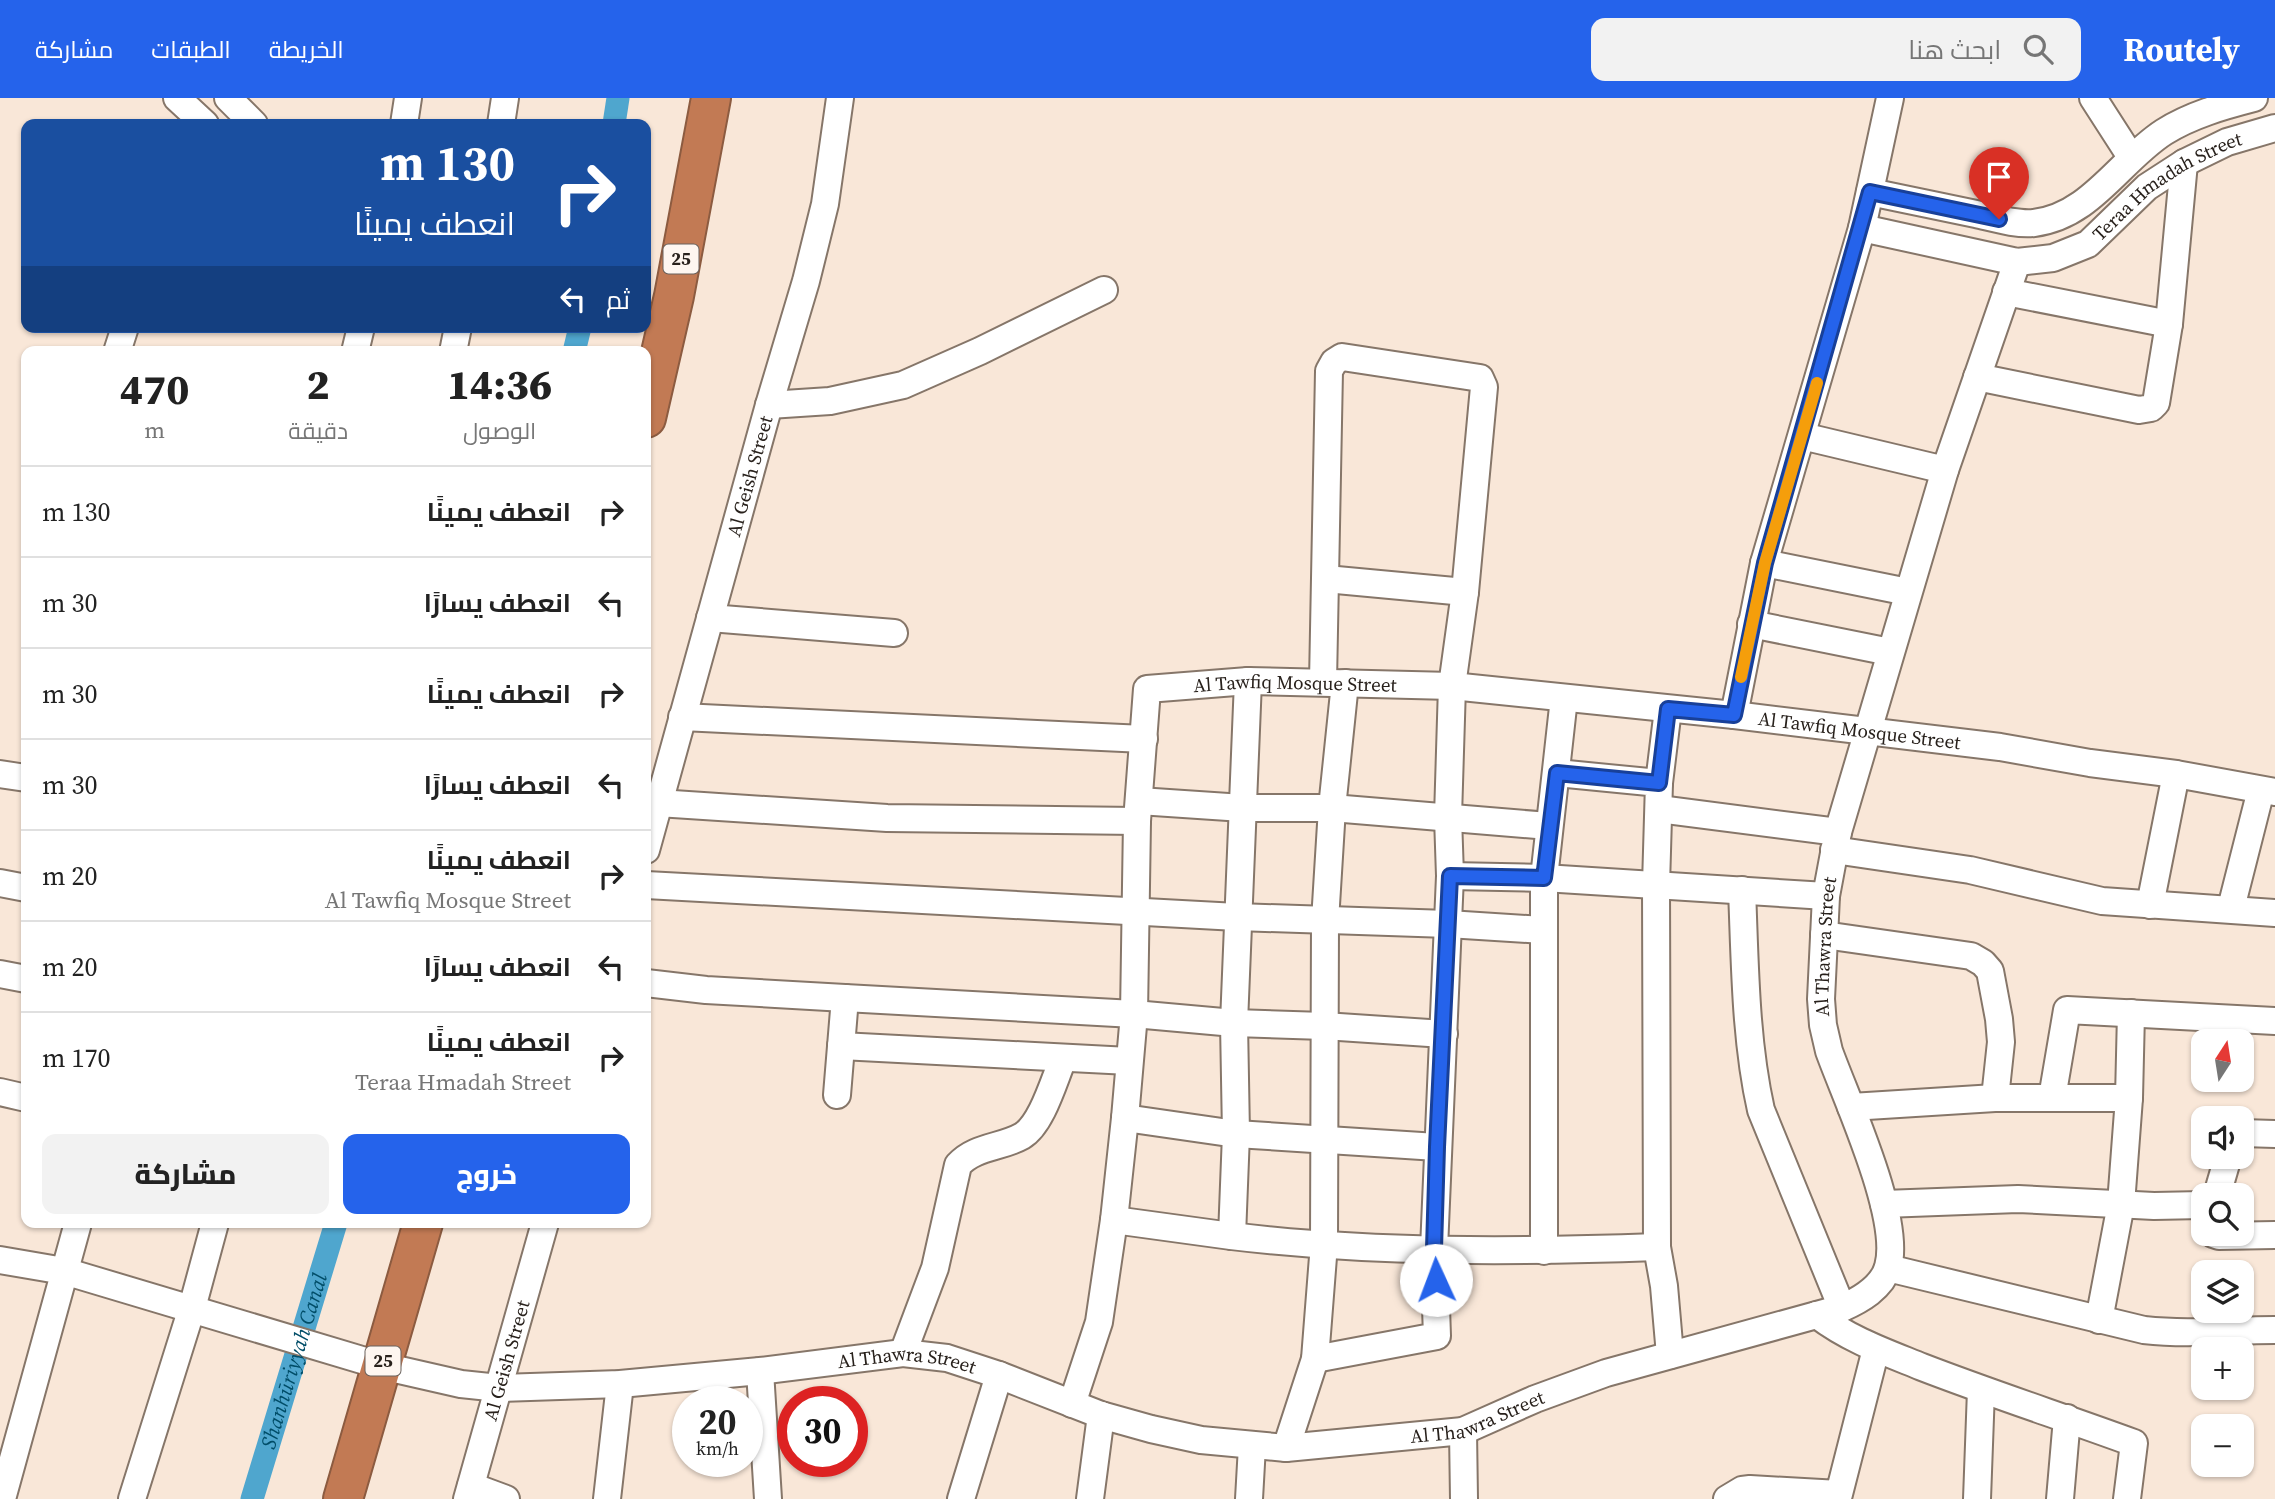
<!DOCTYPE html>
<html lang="ar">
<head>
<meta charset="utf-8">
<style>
	:root { --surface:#fff; --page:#f2f2f2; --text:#222; --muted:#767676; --line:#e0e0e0; --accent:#2563eb }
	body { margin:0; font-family:"Source Serif 4",Cairo,serif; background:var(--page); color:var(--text); direction:rtl; height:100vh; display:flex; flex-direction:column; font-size:26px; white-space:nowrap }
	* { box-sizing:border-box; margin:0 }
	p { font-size:23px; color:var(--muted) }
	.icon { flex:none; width:38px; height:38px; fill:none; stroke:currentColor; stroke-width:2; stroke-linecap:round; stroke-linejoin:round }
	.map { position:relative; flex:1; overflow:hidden; direction:ltr }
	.panel { position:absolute; left:21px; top:248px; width:630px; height:882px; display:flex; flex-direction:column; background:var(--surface); border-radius:14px; box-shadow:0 2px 5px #0004; direction:rtl }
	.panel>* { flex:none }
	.top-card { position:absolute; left:21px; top:21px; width:630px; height:214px; border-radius:14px; box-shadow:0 2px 5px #0004; direction:rtl; background:#1a4fa0; color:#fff; overflow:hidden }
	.needle { width:46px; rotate:12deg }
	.fabs { position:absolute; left:2191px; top:931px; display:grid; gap:14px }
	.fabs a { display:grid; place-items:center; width:63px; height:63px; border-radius:14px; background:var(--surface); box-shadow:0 2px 5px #0004; font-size:35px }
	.speed { position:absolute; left:672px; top:1288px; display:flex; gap:14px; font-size:35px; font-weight:700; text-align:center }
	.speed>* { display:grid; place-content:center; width:91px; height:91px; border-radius:50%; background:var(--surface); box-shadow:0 2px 5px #0004; line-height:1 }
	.speed small { font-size:18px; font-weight:400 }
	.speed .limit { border:10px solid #d22; background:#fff; color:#111 }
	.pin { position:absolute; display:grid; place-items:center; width:60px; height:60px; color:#fff; margin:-72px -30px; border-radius:50% 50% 50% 0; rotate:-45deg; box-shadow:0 0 7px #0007 }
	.pin .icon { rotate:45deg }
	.me { position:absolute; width:77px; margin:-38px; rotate:358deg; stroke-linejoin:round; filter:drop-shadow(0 0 5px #0008) }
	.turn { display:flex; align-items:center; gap:24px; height:147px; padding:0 21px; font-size:32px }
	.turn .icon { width:91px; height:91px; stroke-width:2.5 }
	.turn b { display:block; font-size:49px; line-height:60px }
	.then { display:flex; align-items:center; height:66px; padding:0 21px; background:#0003; gap:14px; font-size:26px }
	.eta { display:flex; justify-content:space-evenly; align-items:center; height:119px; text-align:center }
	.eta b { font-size:42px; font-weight:800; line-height:49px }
	.action { display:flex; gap:14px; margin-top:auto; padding:14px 21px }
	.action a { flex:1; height:80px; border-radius:14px; background:var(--accent); color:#fff; font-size:28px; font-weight:800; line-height:80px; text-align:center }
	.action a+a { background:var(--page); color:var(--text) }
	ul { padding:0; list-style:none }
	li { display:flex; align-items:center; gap:21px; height:91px; padding:0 21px; border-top:2px solid var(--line) }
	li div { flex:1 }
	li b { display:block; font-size:26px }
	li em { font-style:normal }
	header { display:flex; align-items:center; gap:42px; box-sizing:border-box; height:98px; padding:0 35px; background:var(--accent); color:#fff }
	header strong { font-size:33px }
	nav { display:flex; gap:38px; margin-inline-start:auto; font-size:24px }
	.search { width:490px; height:63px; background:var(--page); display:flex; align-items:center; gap:18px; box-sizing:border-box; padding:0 24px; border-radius:14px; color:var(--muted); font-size:26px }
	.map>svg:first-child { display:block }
</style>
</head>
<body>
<header>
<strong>Routely</strong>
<div class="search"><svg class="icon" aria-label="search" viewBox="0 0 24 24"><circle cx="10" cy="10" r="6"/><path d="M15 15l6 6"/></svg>ابحث هنا</div>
<nav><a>الخريطة</a><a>الطبقات</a><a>مشاركة</a></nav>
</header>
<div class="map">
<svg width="2275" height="1401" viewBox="0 0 2275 1401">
	<rect width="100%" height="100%" fill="#f9e7d8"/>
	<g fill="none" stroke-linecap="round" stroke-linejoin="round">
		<g stroke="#4fa6ce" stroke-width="23">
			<path d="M614 26 618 0"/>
			<path d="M574 254 580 229"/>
			<path id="s1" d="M252 1401 336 1125"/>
		</g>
		<defs>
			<g id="street">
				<path d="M177 0 205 26"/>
				<path d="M228 0 254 26"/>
				<path d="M2093 0 2131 59"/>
				<path d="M404 26 408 0"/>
				<path d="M501 26 505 0"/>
				<path d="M1870 94C1905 101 1941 109 1976 116 1994 120 2016 127 2034 125 2091 118 2119 63 2164 34 2191 17 2223 8 2254 0"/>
				<path id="s2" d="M1862 130 2017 164 2053 160 2088 146 2147 89 2184 65 2227 44 2275 30"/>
				<path d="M2006 194 2169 226"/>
				<path d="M117 254 125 229"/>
				<path d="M355 254 361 229"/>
				<path d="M453 254 458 229"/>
				<path d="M1977 279 2139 312 2151 310 2156 305 2169 226 2184 65"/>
				<path d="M769 307 830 303 903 287 980 253 1104 192"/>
				<path d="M1802 338 1945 372"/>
				<path d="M1764 465 1908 494"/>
				<path d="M1326 481 1465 494"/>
				<path d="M710 520 894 535"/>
				<path d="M1751 526 1890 554"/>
				<path d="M1734 617 1764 465 1862 130 1890 0"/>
				<path d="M682 619 1144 641"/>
				<path d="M1557 675 1659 685 1656 787 1657 1149 1664 1188 1670 1257"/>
				<path d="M0 676 26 680"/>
				<path d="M1659 685 1668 611"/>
				<path d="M1139 703 1243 710H1332L1549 728"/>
				<path d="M658 705 887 720 1137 723"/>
				<path d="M1659 711 1838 734"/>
				<path id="s3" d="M646 752 769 307 806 183 825 106 840 0"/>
				<path d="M1834 752 1970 772 2102 803 2275 815"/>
				<path d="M1450 778 1544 780 1826 798"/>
				<path d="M0 785 26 790"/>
				<path d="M646 787 1237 819 1448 826 1543 832"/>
				<path d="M1742 792C1745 864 1745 941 1761 1012L1842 1210"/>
				<path d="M2150 807 2176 676"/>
				<path d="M2231 810 2261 692"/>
				<path d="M1824 837 1971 858 1983 865 1990 873 1999 921 2001 944 1995 1000"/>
				<path d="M0 876 26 881"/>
				<path d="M646 885 706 892 845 900 1134 916 1234 925 1324 928 1444 936"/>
				<path d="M841 948 1129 963"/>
				<path d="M0 994 26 1000"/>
				<path d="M837 997 845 900"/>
				<path d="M2052 1000 2067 912 2275 923"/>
				<path d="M1851 1009 1995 1000H2129"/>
				<path d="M1125 1020 1236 1036 1437 1049"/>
				<path d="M2242 1035 2275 1036"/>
				<path d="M2217 1097 2228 1059"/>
				<path d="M1884 1106 2018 1101 2154 1108 2203 1107"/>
				<path d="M1114 1122C1153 1127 1192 1133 1231 1138 1371 1155 1515 1154 1657 1149"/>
				<path d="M2213 1136 2219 1138 2275 1137"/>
				<path d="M1232 1138 1236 1036 1234 925 1248 583"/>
				<path d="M1544 1153V780L1564 600"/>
				<path id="s4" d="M0 1162 64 1173 382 1268 461 1286 499 1290 620 1286 760 1273 903 1255 947 1260 999 1277 1101 1317 1151 1331 1201 1342 1286 1350 1463 1333 1535 1301 1606 1275 1842 1210C1860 1202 1882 1190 1888 1169 1902 1120 1847 1003 1829 953L1823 927 1821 901 1826 798 1838 734 1945 372 2017 164"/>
				<path d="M1888 1170 2144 1232C2189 1237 2230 1232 2275 1232"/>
				<path d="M1817 1217C1850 1242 1885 1254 1922 1269 1992 1296 2063 1319 2134 1345L2127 1401"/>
				<path d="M2099 1222 2121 1106 2129 1000 2131 915"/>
				<path d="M903 1255 935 1170 958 1067C975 1048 1001 1050 1022 1038 1042 1026 1054 982 1063 961"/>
				<path d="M1315 1261 1437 1238 1434 1151 1450 778 1448 719 1452 588 1465 494 1484 289 1480 280 1342 259 1334 264 1329 273 1323 584"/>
				<path d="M760 1273 768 1401"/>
				<path id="s5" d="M1072 1306 1099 1224 1114 1122 1125 1020 1134 916 1137 723 1147 591 1248 583 1452 588 1734 617 2000 649 2090 665 2176 676 2275 694"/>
				<path d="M1463 1333 1464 1401"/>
				<path d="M1286 1350 1315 1261 1324 1146 1325 823 1332 710 1345 585"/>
				<path d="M471 1388 506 1401"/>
				<path d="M2 1401 78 1125"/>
				<path d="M132 1401 192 1210 215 1125"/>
				<path id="s6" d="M467 1401 545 1125"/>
				<path d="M607 1401 620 1286"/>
				<path d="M961 1401 999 1277"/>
				<path d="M1090 1401 1101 1317"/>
				<path d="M1249 1401 1252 1348"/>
				<path d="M1727 1401 1742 1392 1750 1391 1839 1396 1876 1251"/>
				<path d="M1977 1401 1981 1292"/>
				<path d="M2060 1401 2067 1320"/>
			</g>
			<g id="highway">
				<path d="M646 320 674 198 711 0"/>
				<path d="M343 1401 423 1125"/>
			</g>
		</defs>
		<use href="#street" stroke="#867669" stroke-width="30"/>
		<use href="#highway" stroke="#8c5b40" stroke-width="42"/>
		<use href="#street" stroke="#fff" stroke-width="26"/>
		<use href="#highway" stroke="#c27a54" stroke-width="38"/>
	</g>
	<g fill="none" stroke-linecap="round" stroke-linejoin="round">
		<defs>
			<path id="route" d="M1436 1182 1434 1151 1437 1049 1450 778 1544 780 1557 675 1659 685 1668 611 1734 617 1765 465 1870 94 1999 121"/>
		</defs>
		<use href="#route" stroke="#184099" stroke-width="18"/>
		<use href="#route" stroke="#2563eb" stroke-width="12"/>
		<path stroke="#f59e0b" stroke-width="12" d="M1741 579 1765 465 1817 285"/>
	</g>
	<g text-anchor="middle" stroke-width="7" stroke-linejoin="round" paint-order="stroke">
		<g fill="#fef6f0" stroke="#68615c" stroke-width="2">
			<rect x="663.5" y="146.5" width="35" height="29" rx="5"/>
			<rect x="365.5" y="1248.5" width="35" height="29" rx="5"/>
		</g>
		<g font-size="18" font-weight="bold" fill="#28211c">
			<text x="681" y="167">25</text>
			<text x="383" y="1269">25</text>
		</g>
		<g font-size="19" fill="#28211c" stroke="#fef6f0">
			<text dy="7" stroke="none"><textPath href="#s2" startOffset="332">Teraa Hmadah Street</textPath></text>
			<text dy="7" stroke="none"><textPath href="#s3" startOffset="388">Al Geish Street</textPath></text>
			<text dy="7" stroke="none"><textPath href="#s5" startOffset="870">Al Tawfiq Mosque Street</textPath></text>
			<text dy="7" stroke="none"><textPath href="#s5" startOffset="1437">Al Tawfiq Mosque Street</textPath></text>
			<text dy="7" stroke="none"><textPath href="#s4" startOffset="2291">Al Thawra Street</textPath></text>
			<text dy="7" stroke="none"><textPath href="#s6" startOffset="144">Al Geish Street</textPath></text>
			<text dy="7" stroke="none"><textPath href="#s4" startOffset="926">Al Thawra Street</textPath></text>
			<text dy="7" stroke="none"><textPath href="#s4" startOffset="1514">Al Thawra Street</textPath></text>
		</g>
		<g font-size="21" font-style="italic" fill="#004d68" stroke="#fef6f0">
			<text dy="7" stroke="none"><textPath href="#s1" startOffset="144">Shanhūriyyah Canal</textPath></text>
		</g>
	</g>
</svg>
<div class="fabs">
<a><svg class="needle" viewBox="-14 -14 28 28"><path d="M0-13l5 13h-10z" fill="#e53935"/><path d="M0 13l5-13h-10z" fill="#767676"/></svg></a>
<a><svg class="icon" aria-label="sound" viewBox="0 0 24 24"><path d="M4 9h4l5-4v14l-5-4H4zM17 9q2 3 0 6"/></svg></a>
<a><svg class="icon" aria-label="search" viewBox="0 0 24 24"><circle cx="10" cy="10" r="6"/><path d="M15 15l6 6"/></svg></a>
<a><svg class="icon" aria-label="layers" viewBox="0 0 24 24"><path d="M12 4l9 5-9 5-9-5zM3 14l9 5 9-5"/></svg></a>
<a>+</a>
<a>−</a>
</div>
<div class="speed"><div>20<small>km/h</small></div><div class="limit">30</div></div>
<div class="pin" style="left:1999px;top:121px;background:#d93025"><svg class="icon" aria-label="arrive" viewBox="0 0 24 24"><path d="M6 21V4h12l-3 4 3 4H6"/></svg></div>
<svg class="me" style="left:1436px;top:1182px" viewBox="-20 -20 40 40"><circle r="19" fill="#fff"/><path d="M0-13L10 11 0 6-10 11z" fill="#2563eb"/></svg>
<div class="top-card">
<div class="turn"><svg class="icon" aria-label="right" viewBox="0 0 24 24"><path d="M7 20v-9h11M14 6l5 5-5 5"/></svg><div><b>130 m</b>انعطف يمينًا</div></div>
<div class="then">ثم<svg class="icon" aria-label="left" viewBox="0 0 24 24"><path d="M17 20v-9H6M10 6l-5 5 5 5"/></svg></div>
</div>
<section class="panel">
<div class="eta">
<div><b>14:36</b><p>الوصول</p></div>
<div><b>2</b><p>دقيقة</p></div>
<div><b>470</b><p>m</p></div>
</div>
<ul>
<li><svg class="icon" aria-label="right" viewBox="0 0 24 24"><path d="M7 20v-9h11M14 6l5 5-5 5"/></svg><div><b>انعطف يمينًا</b></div><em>130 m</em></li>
<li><svg class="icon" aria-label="left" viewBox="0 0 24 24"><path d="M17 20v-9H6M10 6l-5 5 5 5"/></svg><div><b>انعطف يسارًا</b></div><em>30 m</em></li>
<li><svg class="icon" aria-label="right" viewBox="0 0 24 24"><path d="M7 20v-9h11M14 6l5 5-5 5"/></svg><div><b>انعطف يمينًا</b></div><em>30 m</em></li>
<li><svg class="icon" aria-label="left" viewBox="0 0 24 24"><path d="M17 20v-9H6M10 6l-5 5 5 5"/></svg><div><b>انعطف يسارًا</b></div><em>30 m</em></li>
<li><svg class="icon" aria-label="right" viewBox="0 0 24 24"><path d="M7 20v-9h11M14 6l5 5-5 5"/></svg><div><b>انعطف يمينًا</b><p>Al Tawfiq Mosque Street</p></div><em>20 m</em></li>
<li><svg class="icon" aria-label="left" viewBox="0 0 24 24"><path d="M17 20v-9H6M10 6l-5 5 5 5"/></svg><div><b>انعطف يسارًا</b></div><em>20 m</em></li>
<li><svg class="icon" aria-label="right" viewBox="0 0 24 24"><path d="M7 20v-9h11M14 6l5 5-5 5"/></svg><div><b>انعطف يمينًا</b><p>Teraa Hmadah Street</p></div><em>170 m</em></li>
</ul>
<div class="action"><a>خروج</a><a>مشاركة</a></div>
</section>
</div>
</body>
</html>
